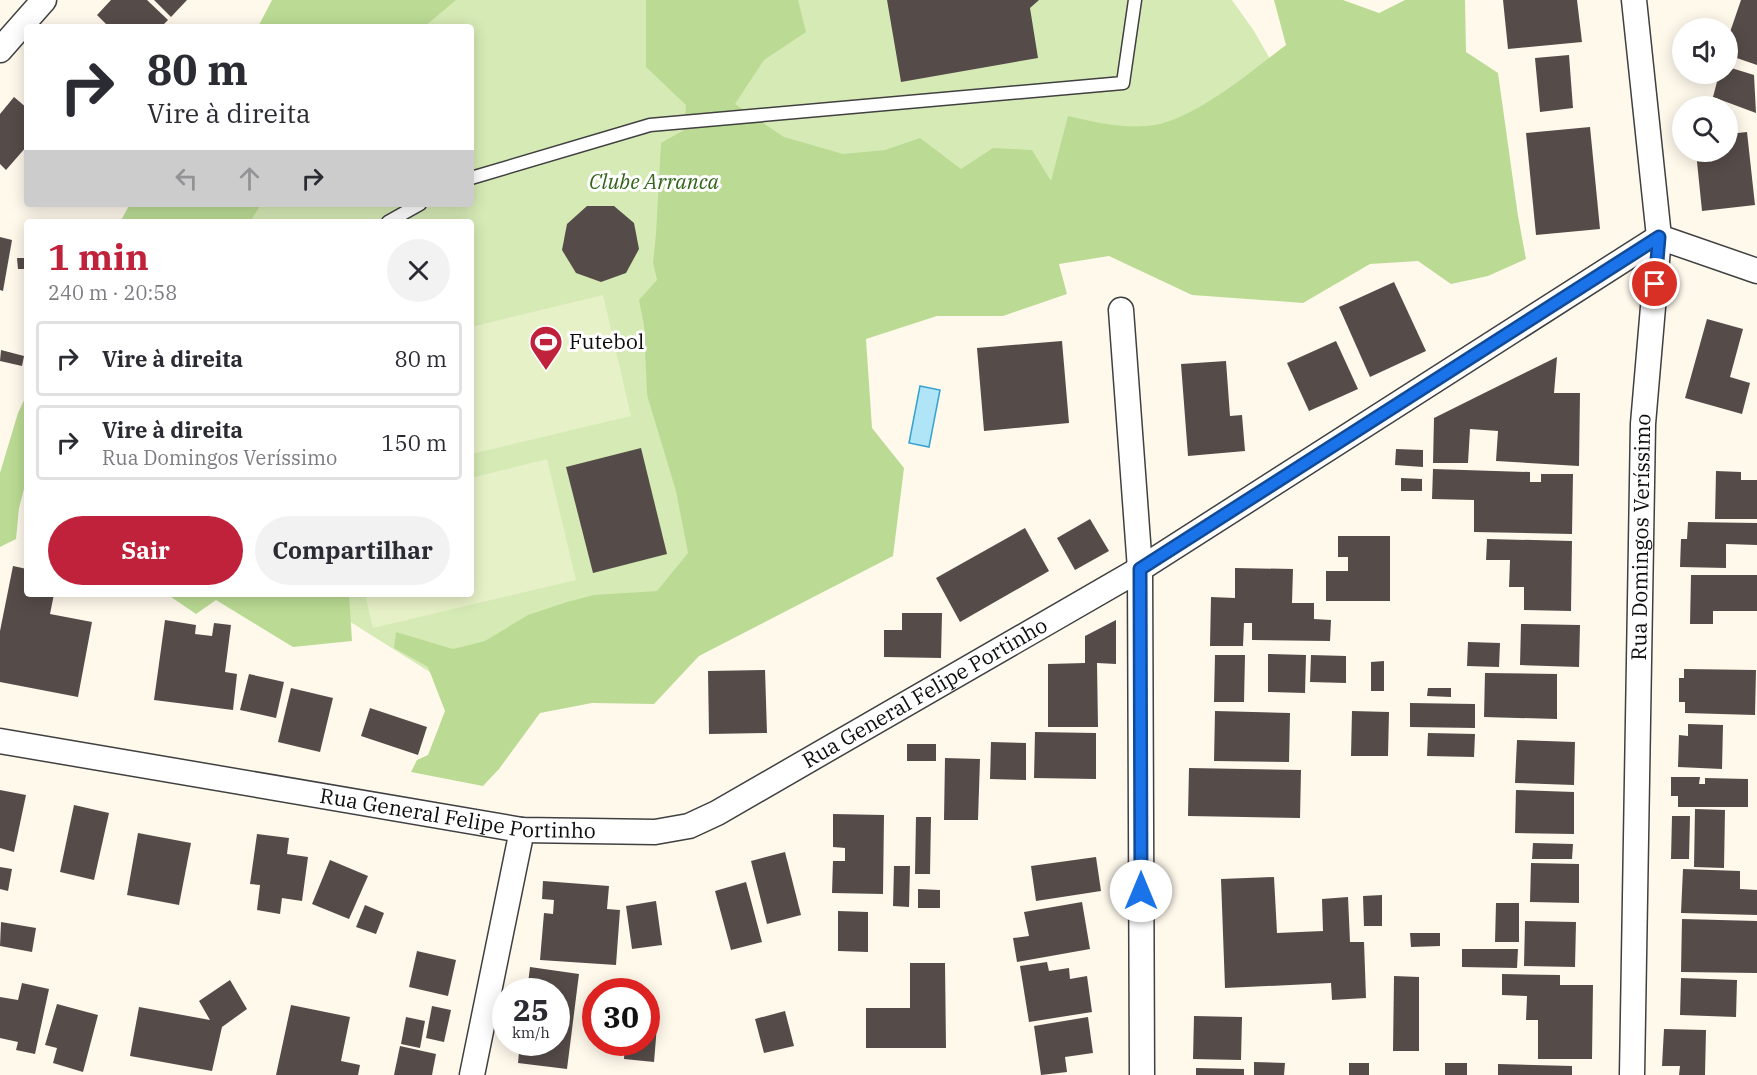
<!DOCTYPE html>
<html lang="pt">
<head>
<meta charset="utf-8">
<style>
	:root { --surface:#fff; --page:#f2f2f3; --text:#2b2b33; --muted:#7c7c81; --line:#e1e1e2; --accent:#bf223a }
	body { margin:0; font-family:"IBM Plex Serif",serif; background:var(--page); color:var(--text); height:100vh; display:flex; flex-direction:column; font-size:22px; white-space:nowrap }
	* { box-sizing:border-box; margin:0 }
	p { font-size:20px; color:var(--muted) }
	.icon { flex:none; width:33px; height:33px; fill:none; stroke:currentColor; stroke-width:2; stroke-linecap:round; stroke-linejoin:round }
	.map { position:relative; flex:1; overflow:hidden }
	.panel { position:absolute; left:24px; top:219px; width:450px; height:378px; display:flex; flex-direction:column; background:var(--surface); border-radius:6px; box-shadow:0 3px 15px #0003 }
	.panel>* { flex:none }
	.banner { position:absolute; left:24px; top:24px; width:450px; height:183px; border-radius:6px; box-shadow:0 3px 15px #0003; background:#fff; color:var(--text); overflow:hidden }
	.controls { position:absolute; left:1672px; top:18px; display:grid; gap:12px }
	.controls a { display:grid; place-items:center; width:66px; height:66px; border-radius:50%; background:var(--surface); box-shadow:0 3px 15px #0003; font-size:30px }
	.speed { position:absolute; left:492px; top:978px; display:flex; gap:12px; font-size:30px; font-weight:700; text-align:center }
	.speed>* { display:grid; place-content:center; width:78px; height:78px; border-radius:50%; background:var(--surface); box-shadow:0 3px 15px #0003; line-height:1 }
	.speed small { font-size:15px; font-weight:400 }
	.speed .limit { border:9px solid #d22; background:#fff; color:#111 }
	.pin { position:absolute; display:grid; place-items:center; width:51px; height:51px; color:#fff; margin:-26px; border:3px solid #fff; border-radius:50%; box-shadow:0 2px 6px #0007 }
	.me { position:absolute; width:66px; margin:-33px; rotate:0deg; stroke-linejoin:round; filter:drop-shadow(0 0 4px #0008) }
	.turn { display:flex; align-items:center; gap:21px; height:126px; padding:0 24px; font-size:27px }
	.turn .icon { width:78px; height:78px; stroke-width:2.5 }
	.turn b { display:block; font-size:42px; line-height:51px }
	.lanes { display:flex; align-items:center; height:57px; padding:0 24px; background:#0003; justify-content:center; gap:30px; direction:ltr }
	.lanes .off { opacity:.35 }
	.round { display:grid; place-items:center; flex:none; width:63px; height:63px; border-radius:32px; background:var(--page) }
	.headline { display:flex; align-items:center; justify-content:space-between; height:102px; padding:0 24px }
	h1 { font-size:36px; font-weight:700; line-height:45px; color:var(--accent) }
	.cta { display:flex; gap:12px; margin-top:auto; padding:12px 24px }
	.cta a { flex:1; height:69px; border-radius:36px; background:var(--accent); color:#fff; font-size:24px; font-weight:700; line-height:69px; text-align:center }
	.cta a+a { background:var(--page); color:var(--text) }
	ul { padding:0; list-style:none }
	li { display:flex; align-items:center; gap:18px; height:75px; margin:0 12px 9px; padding:0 12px; border:3px solid var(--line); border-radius:6px }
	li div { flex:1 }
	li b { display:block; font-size:22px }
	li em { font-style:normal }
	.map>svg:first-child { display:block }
</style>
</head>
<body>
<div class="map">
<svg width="1757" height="1075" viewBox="0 0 1757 1075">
	<rect width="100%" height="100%" fill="#fff9ec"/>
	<path fill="#d6eab5" d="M343 0H1232L1254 31 1326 156 776 318 820 501 479 703 306 594H471V222H191L202 204H471V27H317Z"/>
	<g fill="#bbdb94">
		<path d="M272 0H456L424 27H258Z"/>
		<path d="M646 0H798L806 32 764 60 735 104 784 137 843 154 885 150 920 138 961 169 993 148 1032 150 1051 181 1068 116C1094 122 1119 128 1146 126 1190 124 1251 71 1286 45L1274 0H1343L1379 13 1405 0H1465L1466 52 1498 73 1518 216 1526 259 1488 276 1451 284 1418 261 1370 264 1303 303 1192 295 1109 256 1059 264 1067 294 1003 316H937L866 339 872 428 904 468 893 556 699 656 654 704 592 703 540 713 499 769 483 786 411 772 417 760 428 755 445 711 428 667 394 648 396 632 453 649 485 641 528 615 567 602 594 595 657 591 688 553 676 491 647 395 644 325 639 300 657 280 653 263 656 234 661 143 684 130 686 105 646 67Z"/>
		<path d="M130 204H261L250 222H120Z"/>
		<path d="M27 394V489H24L19 508 16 539 0 547V473L18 413Z"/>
		<path d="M170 594H349L352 641 293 647 216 600 196 614 171 597Z"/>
	</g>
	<g fill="#e7f1c7">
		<path d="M603 295 631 416 471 454V327Z"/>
		<path d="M547 459 576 580 373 628 365 594H471V478Z"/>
	</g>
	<path fill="#b0e4f7" stroke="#35a2d0" stroke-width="1.5" d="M920 386 940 390 929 447 909 443Z"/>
	<g fill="#554c49">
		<path d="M111 0H147L168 20 161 27H109L97 15Z"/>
		<path d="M154 0H187L171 17Z"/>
		<path d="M887 0H1039L1030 8 1038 58 901 82Z"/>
		<path d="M1503 0H1577L1582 42 1508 49Z"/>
		<path d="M1741 0H1757V65L1728 55V38Z"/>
		<path d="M1569 55 1573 108 1540 112 1535 58Z"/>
		<path d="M1728 67 1754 75 1756 113 1713 97 1719 74H1728Z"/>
		<path d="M14 97 27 108V146L6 170 0 164V114Z"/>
		<path d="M1590 127 1600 229 1536 235 1526 133Z"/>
		<path d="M1747 132 1755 205 1702 211 1696 152H1728V134Z"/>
		<path d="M587 206H614L634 223 639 249 626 273 601 282 576 273 562 250 567 224Z"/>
		<path d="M0 237 12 240 3 291 0 290Z"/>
		<path d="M17 258H27V269H18Z"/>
		<path d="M1394 282 1426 351 1370 377 1339 307Z"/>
		<path d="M1707 319 1743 329 1730 377 1750 383 1742 414 1685 398Z"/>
		<path d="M1062 341 1069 423 984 431 977 348Z"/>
		<path d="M1336 341 1358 389 1309 411 1287 363Z"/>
		<path d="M1 350 24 356 22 366 0 361Z"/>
		<path d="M1557 357 1554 393H1580L1579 466 1496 461 1498 431 1470 429 1468 463H1433L1434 418Z"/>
		<path d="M1226 361 1230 416 1242 415 1245 451 1188 456 1181 364Z"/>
		<path d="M641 448 667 554 593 573 566 467Z"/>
		<path d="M1396 449 1423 450V467L1395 465Z"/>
		<path d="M1433 469 1530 472V482H1541V474H1573L1572 534 1474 532V500L1432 499Z"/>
		<path d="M1716 471 1741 472V480H1757V519H1715Z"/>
		<path d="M1401 478 1422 479V491H1401Z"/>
		<path d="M1090 519 1109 551 1075 570 1057 538Z"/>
		<path d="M1688 522 1757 523V545L1726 544V568L1680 567 1681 539H1687Z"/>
		<path d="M1025 528 1049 571 960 622 936 578Z"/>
		<path d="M1338 536H1390V601H1326V571H1348V557H1338Z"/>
		<path d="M1487 539 1572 541 1571 611 1524 610V587H1509L1510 560H1486Z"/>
		<path d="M13 566 27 569V594H54L50 614 92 622 78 697 0 682V631Z"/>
		<path d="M1235 568 1293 569 1292 603H1314V619L1331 620 1330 641 1252 640V623H1244L1243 646H1210L1211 597 1235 598Z"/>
		<path d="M1691 575H1757V611H1713V624H1690Z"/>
		<path d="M902 613H942L941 658 884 657V630H902Z"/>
		<path d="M165 620 196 625 195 634 212 636 214 623 231 625 225 672 237 674 233 710 154 700Z"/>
		<path d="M1116 620V664L1097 663 1098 727H1048V664L1085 663V636Z"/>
		<path d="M1521 624 1580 625 1579 667 1520 665Z"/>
		<path d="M1468 642 1500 643 1499 667 1467 666Z"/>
		<path d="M1268 654 1306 655 1305 693 1268 692Z"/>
		<path d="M1215 655H1245L1244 702H1214Z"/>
		<path d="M1311 655 1346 656V683L1310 682Z"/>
		<path d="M1384 661V691H1371V662Z"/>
		<path d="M1684 669 1756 670 1755 715 1685 713V702H1679V678H1684Z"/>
		<path d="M765 670 767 733 709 734 708 671Z"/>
		<path d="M1485 673 1557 674V719L1484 717Z"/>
		<path d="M249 674 284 682 276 718 240 710Z"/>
		<path d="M291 688 333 698 320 752 278 742Z"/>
		<path d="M1428 688H1451V697L1427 696Z"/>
		<path d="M1410 703 1475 704V728L1410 727Z"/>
		<path d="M370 708 427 727 418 755 361 736Z"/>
		<path d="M1215 711 1290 713 1289 762 1214 761Z"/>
		<path d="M1352 711 1389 712 1388 756H1351Z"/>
		<path d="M1688 724 1723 725 1722 769 1678 767 1679 735 1688 736Z"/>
		<path d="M1035 732 1096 733V779L1034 778Z"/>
		<path d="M1428 733 1475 734 1474 757 1427 756Z"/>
		<path d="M1517 740 1575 742 1574 785 1515 783Z"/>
		<path d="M991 742 1026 743V780L990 779Z"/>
		<rect x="907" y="744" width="29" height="17"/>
		<path d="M945 758 980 759 978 820H944Z"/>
		<path d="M1189 768 1301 770 1300 818 1188 816Z"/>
		<path d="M1671 777H1700L1699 784H1705V778L1748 779V807H1678V796H1671Z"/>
		<path d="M0 790 26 795 14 852 0 848Z"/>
		<path d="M1516 790 1574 792V834L1515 833Z"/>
		<path d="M74 805 109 813 94 880 60 872Z"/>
		<path d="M1695 809 1725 810 1724 868 1694 867Z"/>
		<path d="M833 814 884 815 883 894 832 893 833 861H845V848L833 847Z"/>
		<path d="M1672 816H1690L1689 859H1671Z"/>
		<path d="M916 817H931L930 874H915Z"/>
		<path d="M138 833 191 843 179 905 127 895Z"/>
		<path d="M257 834 289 838 287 854 308 857 302 901 282 898 280 914 257 910 260 885 250 884Z"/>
		<path d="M1533 843 1573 844 1572 859H1532Z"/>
		<path d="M785 852 801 915 767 924 751 861Z"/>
		<path d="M1096 857 1101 891 1036 901 1031 866Z"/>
		<path d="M330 860 368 876 349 919 312 904Z"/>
		<path d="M1531 863 1579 864V903L1530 902Z"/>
		<path d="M894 866H910L909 907 893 906Z"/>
		<path d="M0 867 12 869 8 891 0 889Z"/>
		<path d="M1683 869 1740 871V889L1757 890V915L1681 913Z"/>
		<path d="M1274 877 1277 933 1323 931 1322 899 1348 897 1350 942H1364L1366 998 1332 1000 1331 983 1225 988 1221 879Z"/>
		<path d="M543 881 609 886 607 909 620 910 616 965 540 960 544 913 553 914 554 900 542 899Z"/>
		<path d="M746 882 762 942 731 950 715 891Z"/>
		<path d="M918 889 940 890V908H918Z"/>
		<path d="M1382 895V926H1364L1363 896Z"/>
		<path d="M656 901 662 945 632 949 626 906Z"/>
		<path d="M1082 902 1090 949 1017 962 1013 938 1029 936 1024 912Z"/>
		<path d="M1496 903H1519V942H1495Z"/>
		<path d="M365 905 384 913 376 934 356 927Z"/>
		<path d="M838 911 868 912V952L838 951Z"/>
		<path d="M1682 919 1757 921V973L1681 972Z"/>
		<path d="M1525 921 1576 922 1575 967 1524 966Z"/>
		<path d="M1 922 36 928 32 952 0 946Z"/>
		<path d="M1410 933H1440V946L1411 947Z"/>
		<path d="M1462 949H1518L1517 968 1462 967Z"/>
		<path d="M417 951 456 960 448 996 409 987Z"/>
		<path d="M1047 962 1049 971 1069 968 1070 979 1087 976 1092 1012 1029 1022 1020 966Z"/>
		<path d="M910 963H945L946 1048H866V1008H910Z"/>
		<path d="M530 967 579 974 567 1069 518 1063 520 1042H556V992H527Z"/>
		<path d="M1502 974 1560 975V985H1593L1592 1059H1538V1020H1526L1527 996 1502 995Z"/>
		<path d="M1394 976 1419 977V1051H1393Z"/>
		<path d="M1681 978 1737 980 1736 1017 1680 1015Z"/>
		<path d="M230 980 247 1009 222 1027 212 1071 130 1056 139 1007 210 1020 199 1001Z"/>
		<path d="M22 983 49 989 35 1054 16 1050 18 1042 0 1038V997L18 1000Z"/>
		<path d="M57 1004 98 1015 83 1072 53 1063 57 1048 45 1045Z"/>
		<path d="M291 1005 350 1017 341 1061 360 1065 358 1075H276Z"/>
		<path d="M432 1006 451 1010 444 1042 426 1038Z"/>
		<path d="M785 1011 794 1046 764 1053 755 1019Z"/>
		<path d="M1194 1016 1242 1017 1241 1060 1193 1059Z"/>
		<path d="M406 1017 425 1021 420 1048 401 1044Z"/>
		<path d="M1088 1017 1093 1053 1065 1057 1067 1072 1041 1075 1034 1026Z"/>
		<path d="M646 1025 657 1026 654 1062 624 1059 625 1042H646Z"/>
		<path d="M1664 1029 1706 1030 1705 1075H1679L1680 1066H1662Z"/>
		<path d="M400 1046 436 1054 432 1075H394Z"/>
		<path d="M1254 1062 1285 1063 1284 1075H1254Z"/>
		<rect x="1349" y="1063" width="20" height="12"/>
		<rect x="1445" y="1063" width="22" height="12"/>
		<path d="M1498 1064 1572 1066V1075H1498Z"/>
		<path d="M1196 1068 1244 1069V1075H1196Z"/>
	</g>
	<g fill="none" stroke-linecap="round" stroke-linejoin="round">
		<defs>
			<g id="service">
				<path d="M471 178 650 125 1123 83 1135 0"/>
				<path d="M388 222 420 204"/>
			</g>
			<g id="minor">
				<path d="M0 50 44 0"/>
				<path d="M1121 310 1140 569 1142 1075"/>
				<path id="s1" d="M0 741 522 830 655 832 689 826 717 813 1140 569 1659 237 1757 271"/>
				<path d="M472 1075 522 830"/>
				<path id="s2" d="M1632 1075 1643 424 1659 237 1634 0"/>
			</g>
		</defs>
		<use href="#service" stroke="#404040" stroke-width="15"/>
		<use href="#minor" stroke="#404040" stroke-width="27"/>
		<use href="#service" stroke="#fff" stroke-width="12"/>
		<use href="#minor" stroke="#fff" stroke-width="24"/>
	</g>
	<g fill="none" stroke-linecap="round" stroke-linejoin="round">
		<defs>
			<path id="route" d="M1141 891 1140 569 1659 237 1655 284"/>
		</defs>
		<use href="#route" stroke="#114b97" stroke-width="15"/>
		<use href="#route" stroke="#1a73e8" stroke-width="10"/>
	</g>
	<defs>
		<symbol id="stadium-pin" viewBox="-11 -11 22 30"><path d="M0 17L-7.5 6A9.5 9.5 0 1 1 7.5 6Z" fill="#bf223a" stroke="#fff"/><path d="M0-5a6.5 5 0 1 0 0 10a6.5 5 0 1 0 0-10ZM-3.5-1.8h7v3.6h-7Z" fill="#fff"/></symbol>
	</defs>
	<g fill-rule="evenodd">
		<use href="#stadium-pin" x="527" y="323" width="38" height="52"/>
	</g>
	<g text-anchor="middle" stroke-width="6" stroke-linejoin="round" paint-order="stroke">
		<g font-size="21" font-style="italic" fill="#33651c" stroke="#fff">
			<text x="654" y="189">Clube Arranca</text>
		</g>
		<g font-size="21" fill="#0d0d0d" stroke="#fff" text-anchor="start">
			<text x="569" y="349">Futebol</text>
		</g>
		<g font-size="21" fill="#0d0d0d" stroke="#fff">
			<text dy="7" stroke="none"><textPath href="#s2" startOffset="538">Rua Domingos Veríssimo</textPath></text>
			<text dy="7" stroke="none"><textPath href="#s1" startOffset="968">Rua General Felipe Portinho</textPath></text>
			<text dy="7" stroke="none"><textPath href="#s1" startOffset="464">Rua General Felipe Portinho</textPath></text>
		</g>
	</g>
</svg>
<div class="controls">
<a><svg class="icon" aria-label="sound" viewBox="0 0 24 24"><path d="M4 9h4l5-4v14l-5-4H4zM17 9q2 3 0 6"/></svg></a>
<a><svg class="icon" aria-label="search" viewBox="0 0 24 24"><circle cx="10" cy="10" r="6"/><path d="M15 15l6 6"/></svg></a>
</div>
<div class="speed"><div>25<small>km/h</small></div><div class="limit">30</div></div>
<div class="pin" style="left:1655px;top:284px;background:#d93025"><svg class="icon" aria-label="arrive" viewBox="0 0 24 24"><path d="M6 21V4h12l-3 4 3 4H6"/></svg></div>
<svg class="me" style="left:1141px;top:891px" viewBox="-20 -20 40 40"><circle r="19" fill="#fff"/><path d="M0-13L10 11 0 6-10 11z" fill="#1a73e8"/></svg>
<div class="banner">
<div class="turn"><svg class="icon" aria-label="right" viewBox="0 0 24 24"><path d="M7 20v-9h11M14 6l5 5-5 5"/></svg><div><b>80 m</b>Vire à direita</div></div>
<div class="lanes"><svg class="icon off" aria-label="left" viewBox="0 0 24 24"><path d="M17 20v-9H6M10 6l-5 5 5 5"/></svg><svg class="icon off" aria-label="ahead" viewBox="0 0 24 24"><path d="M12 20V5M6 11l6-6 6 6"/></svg><svg class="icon" aria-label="right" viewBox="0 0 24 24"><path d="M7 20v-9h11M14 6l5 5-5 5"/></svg></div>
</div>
<section class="panel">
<div class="headline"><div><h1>1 min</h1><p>240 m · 20:58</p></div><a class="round"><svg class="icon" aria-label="close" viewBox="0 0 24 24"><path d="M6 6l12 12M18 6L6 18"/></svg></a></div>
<ul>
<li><svg class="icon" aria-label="right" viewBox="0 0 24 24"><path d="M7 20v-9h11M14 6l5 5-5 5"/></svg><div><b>Vire à direita</b></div><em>80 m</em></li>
<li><svg class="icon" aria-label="right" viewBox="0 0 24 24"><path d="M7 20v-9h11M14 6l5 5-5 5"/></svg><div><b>Vire à direita</b><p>Rua Domingos Veríssimo</p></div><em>150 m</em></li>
</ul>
<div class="cta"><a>Sair</a><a>Compartilhar</a></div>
</section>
</div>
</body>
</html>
